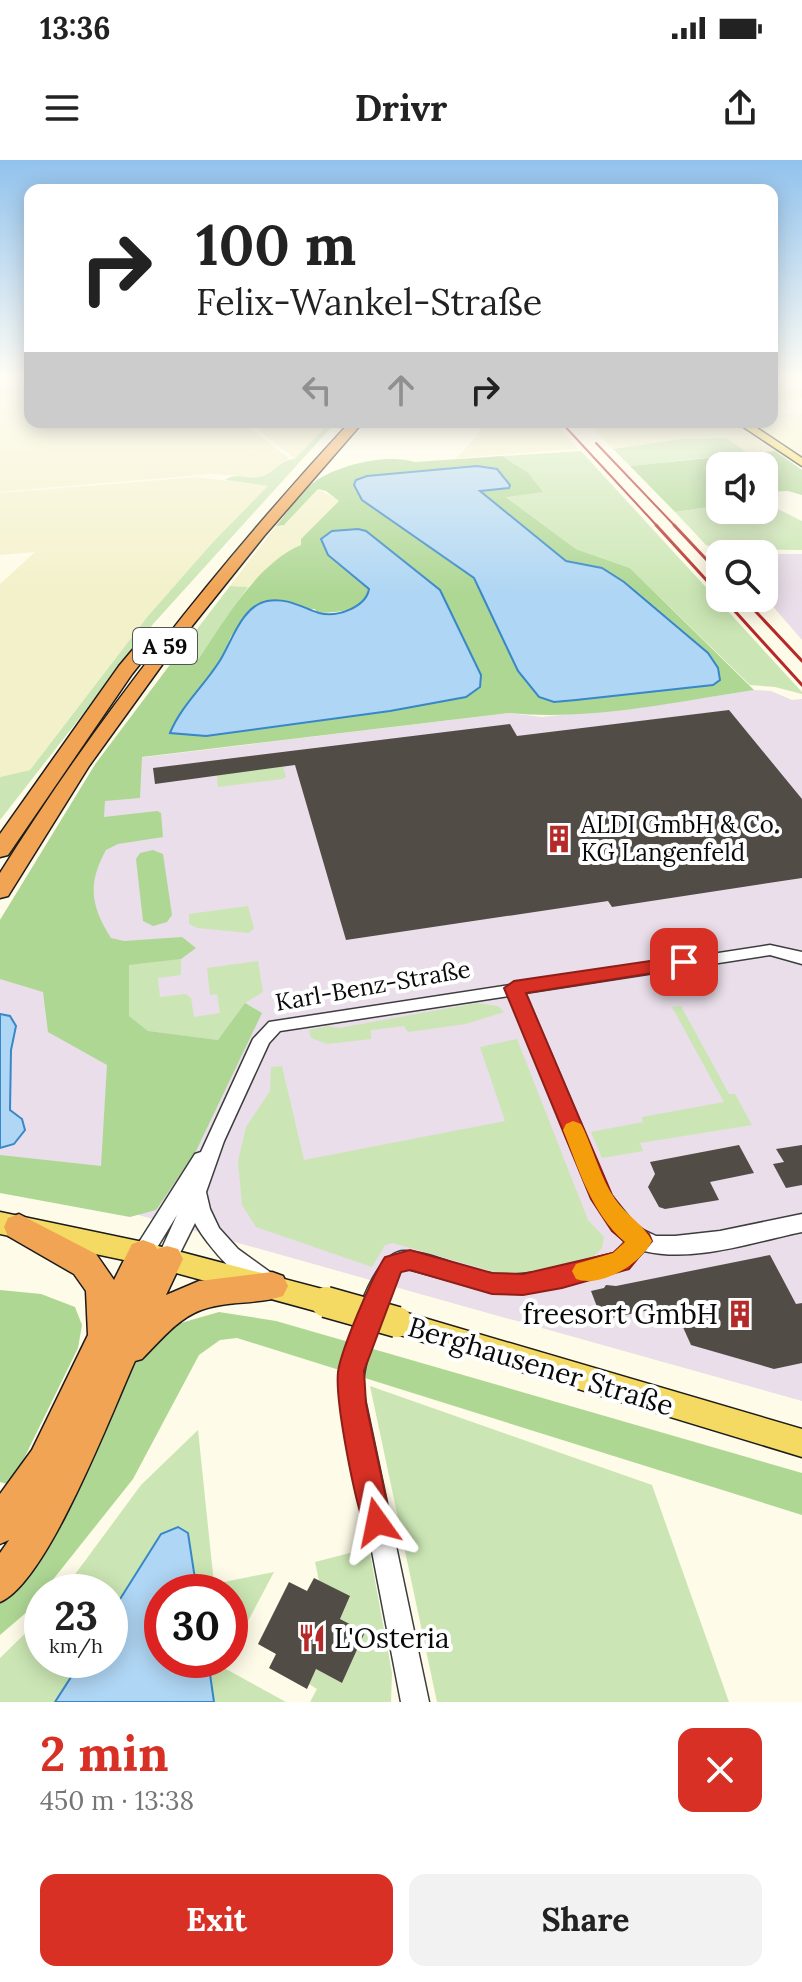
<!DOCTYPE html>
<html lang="en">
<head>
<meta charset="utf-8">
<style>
	:root { --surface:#fff; --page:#f2f2f2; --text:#222; --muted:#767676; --accent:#d93025 }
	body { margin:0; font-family:Lora,serif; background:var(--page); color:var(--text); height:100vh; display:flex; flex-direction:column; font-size:30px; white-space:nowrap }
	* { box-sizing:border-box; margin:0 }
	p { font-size:26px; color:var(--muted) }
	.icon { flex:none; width:44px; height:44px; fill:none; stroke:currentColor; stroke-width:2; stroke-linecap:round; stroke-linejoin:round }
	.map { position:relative; height:1542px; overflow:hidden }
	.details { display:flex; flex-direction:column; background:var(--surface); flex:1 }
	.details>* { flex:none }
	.top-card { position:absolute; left:24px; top:24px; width:754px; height:244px; border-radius:16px; box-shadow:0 4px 20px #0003; background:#fff; color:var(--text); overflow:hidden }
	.fabs { position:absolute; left:706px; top:292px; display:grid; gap:16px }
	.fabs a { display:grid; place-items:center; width:72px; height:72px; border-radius:16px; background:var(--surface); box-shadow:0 4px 20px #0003; font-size:40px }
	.speed { position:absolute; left:24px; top:1414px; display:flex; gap:16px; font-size:40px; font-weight:700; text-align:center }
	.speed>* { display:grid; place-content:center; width:104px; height:104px; border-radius:50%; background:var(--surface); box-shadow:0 4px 20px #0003; line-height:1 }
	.speed small { font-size:20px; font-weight:400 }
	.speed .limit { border:12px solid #d22; background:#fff; color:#111 }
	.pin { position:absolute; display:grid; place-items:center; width:68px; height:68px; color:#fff; margin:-34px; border-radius:16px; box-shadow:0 4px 12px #0006 }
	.me { position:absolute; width:88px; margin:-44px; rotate:348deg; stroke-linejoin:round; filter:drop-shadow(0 0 6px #0008) }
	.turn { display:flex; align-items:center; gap:28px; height:168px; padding:0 40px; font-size:36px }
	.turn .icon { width:104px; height:104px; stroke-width:2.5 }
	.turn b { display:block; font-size:56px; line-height:68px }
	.lanes { display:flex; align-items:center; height:76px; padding:0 40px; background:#0003; justify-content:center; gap:40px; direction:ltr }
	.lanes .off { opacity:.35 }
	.round { display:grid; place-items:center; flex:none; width:84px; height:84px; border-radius:16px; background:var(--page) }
	.headline { display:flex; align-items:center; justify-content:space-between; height:136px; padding:0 40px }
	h1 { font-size:48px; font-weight:700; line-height:60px; color:var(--accent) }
	.button { display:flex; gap:16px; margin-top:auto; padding:16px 40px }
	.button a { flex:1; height:92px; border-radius:16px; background:var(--accent); color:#fff; font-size:32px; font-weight:700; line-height:92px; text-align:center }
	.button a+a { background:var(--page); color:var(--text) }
	.status { display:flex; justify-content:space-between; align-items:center; height:56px; padding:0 40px; background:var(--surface); direction:ltr }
	.status svg { height:22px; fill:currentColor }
	header { display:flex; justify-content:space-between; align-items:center; height:104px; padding:0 40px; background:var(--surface); font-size:36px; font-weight:700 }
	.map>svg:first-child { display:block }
</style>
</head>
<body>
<div class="status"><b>13:36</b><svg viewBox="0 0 49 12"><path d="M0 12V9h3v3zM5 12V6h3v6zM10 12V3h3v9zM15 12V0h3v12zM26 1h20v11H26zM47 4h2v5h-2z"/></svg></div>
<header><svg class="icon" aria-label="menu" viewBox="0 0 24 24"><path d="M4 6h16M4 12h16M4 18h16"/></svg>Drivr<svg class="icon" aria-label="share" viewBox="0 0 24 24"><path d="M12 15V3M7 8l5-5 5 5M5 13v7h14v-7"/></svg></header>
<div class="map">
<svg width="802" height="1542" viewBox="0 0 802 1542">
	<rect width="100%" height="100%" fill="#fefbe8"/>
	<g fill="#e9dee9">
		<path d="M764 394H802V480L764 436Z"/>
		<path d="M754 530 771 531 792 540 802 539V1241L53 1031 0 1023V760L96 603 509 553 542 557 664 544Z"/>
	</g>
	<g fill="#f3f1ca">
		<path d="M0 217H30V262H242L289 298 261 317 210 314 0 332Z"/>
		<path d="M772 217H802V239L772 242Z"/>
		<path d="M802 253V297L752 262H772V256Z"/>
		<path d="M248 262H330L295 299Z"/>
		<path d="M484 262H555L578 289 456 298 476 277Z"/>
		<path d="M586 262H732L775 291 748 293 726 278 682 279 613 289Z"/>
		<path d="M197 317 269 326 213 382 148 456 30 610 0 617V424L35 392 0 395V333Z"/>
		<path d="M318 329 340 341 301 379V385L275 401 248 427 230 426 276 366 284 365Z"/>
	</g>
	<g fill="#cbe6b4">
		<path d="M330 262H336L154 463 0 660V617L30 610 148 456 213 382 268 326 225 320C236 312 246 319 259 317 272 315 280 299 295 299Z"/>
		<path d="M726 278 748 293 630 306 613 289 682 279Z"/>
		<path d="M581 291 802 532V534L775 527 750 525 630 408 576 389 505 336 541 332 527 313 504 296Z"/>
		<path d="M709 347 719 356 778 349 802 361V390L718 389 706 385 675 352Z"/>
		<path d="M230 426 248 427 197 501 175 498Z"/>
		<path d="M279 607H283L286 617 282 619 218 627 217 614Z"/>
		<path d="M248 746 254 768 249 773 198 768 189 764V754Z"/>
		<path d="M181 799V815L158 818 160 837 186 834 191 838 194 857 220 853 217 834 210 835 207 808 258 801 263 832 245 843 218 880 148 871 129 856 128 805Z"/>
		<path d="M477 843 498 846 504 852 466 864 408 872 404 866 371 870V879L327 884 311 878 309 870 329 866 339 868Z"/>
		<path d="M681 846 729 934H735L752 965 640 983 643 991 602 998 591 972 643 962 642 957 724 942 672 847Z"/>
		<path d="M517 879 588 1060 604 1077 602 1088 592 1098 521 1113H498L393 1083 385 1085 372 1107 256 1067 242 1045 238 1001 246 967 270 931 271 907 282 906 304 1000 505 961 480 887Z"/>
		<path d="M370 1226 652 1325 729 1542H437Z"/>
		<path d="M198 1270 214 1424 274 1412 230 1495V1432H162V1500H227L224 1508 286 1542H0V1498L42 1457V1500H110V1432H62L141 1325Z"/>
		<path d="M369 1388 392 1513 391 1542H310L317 1529 309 1524 316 1509 342 1523 365 1472 340 1459 350 1437 319 1421 315 1402Z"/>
	</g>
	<g fill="#aed794" fill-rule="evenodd">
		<path d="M775 291 802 310V335L788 331 764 332V306H720V350L764 351 719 356 709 347 675 352 630 306Z"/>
		<path d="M503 296 528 313 543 332 506 337 576 389 630 408 754 530C675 542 589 561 509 553L142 597 140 638 105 641 104 657 157 651 161 653 163 677 118 684 106 690C87 724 91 747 111 778L124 781 182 777 196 788 181 799 129 805V856L148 871 218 880 245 843 262 853 196 991 156 1050 130 1057 0 1033V995L101 1006 107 905 48 872 43 832 0 819V760L96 603 175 498 197 501C224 462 256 404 301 385V379L339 341 326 331 318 329 284 365 276 366C288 352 299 334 313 323 336 305 388 293 415 302ZM477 306 497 309 510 324 501 329 480 331 566 401 602 408 518 511 474 418 362 340 367 316ZM383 385 440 430 481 514 480 527 465 537 390 551 206 576 220 501 231 476 256 446 315 449 317 453C337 452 365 453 369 429L328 395Z"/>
		<path d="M153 690 163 694 172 755 167 762 153 766 143 761 136 699 140 693Z"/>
		<path d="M0 1130 41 1134 75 1147 82 1165 78 1188 11 1325 0 1322Z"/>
		<path d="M219 1152 276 1161 802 1313V1355L237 1178 220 1180 199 1195 133 1319 28 1451 0 1475V1441L122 1214 160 1169Z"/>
	</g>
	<g fill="#afd6f4" stroke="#3887c8" stroke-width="2">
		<path d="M477 306 497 309 510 325 509 328 480 331 566 401 602 408 624 422 708 493 718 508 720 520 713 525 576 540 554 542 539 537 518 511 474 418 362 340 354 325 356 320 367 316Z"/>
		<path d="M358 369 366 371 440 430 481 515 480 527 466 537 390 551 206 576 170 573C181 546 203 527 219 502 231 484 241 446 267 441 287 437 303 448 319 453 337 458 366 447 369 429L328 395 321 379 332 371Z"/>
		<path d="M0 854 10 856 16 866 11 890 10 950 22 959 25 970 14 984 0 988Z"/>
		<path d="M178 1367 188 1373 197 1432H162V1500H208L214 1542H55L82 1500H110V1455L161 1374Z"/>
	</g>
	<g fill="#524c47">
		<path d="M729 550 802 639V718L612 747 608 741 346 780 295 605 155 624 153 608 510 564 517 576Z"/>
		<path d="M739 985 754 1013 710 1022 719 1040 665 1049 659 1047 648 1027 655 1014 650 1002Z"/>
		<path d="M802 985V1025L786 1028 773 1004 784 1002 776 989Z"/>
		<path d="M770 1095 796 1144 802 1143V1203L774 1209 691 1185 673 1145 602 1160 591 1131 604 1128 606 1125 616 1126Z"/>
		<path d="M314 1418 350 1436 340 1459 365 1472 342 1523 316 1509 307 1529 269 1508 276 1494 258 1484 289 1422 307 1431Z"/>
	</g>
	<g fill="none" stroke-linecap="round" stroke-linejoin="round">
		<defs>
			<path id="minor" d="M770 785 802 792V804L770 795 525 833 611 1035 637 1067 656 1076H675L720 1071 802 1054V1072C753 1082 695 1103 644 1091L628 1107 621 1110 523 1133 492 1132 404 1108 393 1120 383 1144 367 1199 362 1225 429 1542H401L340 1225C343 1196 369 1088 406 1091 436 1093 465 1111 495 1114 535 1118 576 1102 615 1093L625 1082 612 1069 593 1039 509 836 280 871 269 883 224 981 206 1032 210 1049 219 1068 238 1089 274 1115 277 1122 274 1129C249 1137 205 1083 195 1063L174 1105 167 1108 160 1105 157 1099 177 1055 150 1099 143 1102 136 1099 133 1093 136 1087 195 994 201 992 253 879 269 862Z"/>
			<g id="major">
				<path d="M736 262H748L802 298V306Z"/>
				<path d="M0 1052 143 1082 326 1130 336 1134 339 1142 336 1150 326 1154 143 1104 0 1074Z"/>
				<path d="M397 1150 802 1269V1297L387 1171 383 1162 387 1153Z"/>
			</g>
			<g id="highway">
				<path d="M350 262H363L264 376 172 491 89 606 8 736 0 738V713C102 550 220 403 350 262Z"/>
				<path d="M146 480 155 485 132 514 8 695 0 697V674L119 506 140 481Z"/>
				<path d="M19 1054 96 1094 114 1120 132 1084 143 1080 154 1084 157 1089 167 1086 178 1089 183 1099 166 1135 199 1121 272 1112 283 1116 288 1126 283 1136C257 1145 227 1140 201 1150 177 1159 160 1181 142 1199L135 1201C112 1252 47 1423 0 1442V1393L9 1380 0 1384V1334L32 1290 88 1175 86 1131 74 1114 8 1076 4 1067 8 1058Z"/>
			</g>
		</defs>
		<use href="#minor" stroke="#3d3d3d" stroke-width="3"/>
		<use href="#major" stroke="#1b1b1b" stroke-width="3"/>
		<use href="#highway" stroke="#1b1b1b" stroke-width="3"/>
		<use href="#minor" fill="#fff" fill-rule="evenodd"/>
		<use href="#major" fill="#f4d962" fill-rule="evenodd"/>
		<use href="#highway" fill="#f0a454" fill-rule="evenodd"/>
		<g stroke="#b52928" stroke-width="2">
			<path d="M561 262 658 367"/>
			<path d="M596 283 676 367"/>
		</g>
		<g stroke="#b52928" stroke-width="3">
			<path d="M656 365 720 435"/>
			<path d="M674 365 720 414"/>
			<path d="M723 438 802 525"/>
			<path d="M743 438 802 501"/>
		</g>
		<defs>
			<path id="major-bridge" d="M326 1142 397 1162"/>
		</defs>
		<use href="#major-bridge" stroke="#1b1b1b" stroke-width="33" stroke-linecap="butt"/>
		<use href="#major-bridge" stroke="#f4d962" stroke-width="30"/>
	</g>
	<linearGradient id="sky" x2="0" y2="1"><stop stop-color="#91c2ed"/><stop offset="0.5" stop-color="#fffdf5"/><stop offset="1" stop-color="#fffdf5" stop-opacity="0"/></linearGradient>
	<rect width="802" height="433" fill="url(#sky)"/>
	<path fill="#d93025" stroke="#8d1f18" stroke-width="2" d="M684 796 694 802 691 807 526 833 612 1035 628 1057 649 1074 652 1081 629 1109 562 1128 523 1135 492 1134 410 1110 401 1112 364 1211 366 1244 391 1362 387 1372 377 1376 367 1372C355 1345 335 1241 338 1212 341 1190 372 1117 385 1097L410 1090 492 1113 523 1114 613 1093 625 1082 612 1071 591 1039 504 828 514 821Z"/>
	<path fill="#f59e0b" d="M573 961 581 964 584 970C594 992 601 1019 615 1039 625 1054 645 1066 652 1081 641 1104 601 1128 576 1119L572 1111 576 1104 613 1093 625 1082C591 1053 579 1009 563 970L566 964Z"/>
	<defs>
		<symbol id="building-bare" viewBox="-9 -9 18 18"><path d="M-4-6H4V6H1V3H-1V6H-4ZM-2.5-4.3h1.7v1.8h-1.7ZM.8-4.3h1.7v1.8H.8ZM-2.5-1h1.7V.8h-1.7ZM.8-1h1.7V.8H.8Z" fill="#b52928" stroke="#fff" stroke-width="2.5" paint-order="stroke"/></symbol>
		<symbol id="restaurant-bare" viewBox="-9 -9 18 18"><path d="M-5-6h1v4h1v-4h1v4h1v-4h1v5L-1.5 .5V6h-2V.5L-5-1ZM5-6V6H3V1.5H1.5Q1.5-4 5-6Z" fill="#b52928" stroke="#fff" stroke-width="2.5" paint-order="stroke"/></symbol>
	</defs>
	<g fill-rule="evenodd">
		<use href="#building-bare" x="539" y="659" width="40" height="40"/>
		<use href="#building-bare" x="720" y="1134" width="40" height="40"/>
		<use href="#restaurant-bare" x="292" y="1458" width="40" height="40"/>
	</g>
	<g text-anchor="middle" stroke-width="8" stroke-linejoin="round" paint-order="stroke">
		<rect fill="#fff" stroke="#545454" stroke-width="2" x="133" y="468" width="64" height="36" rx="6"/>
		<g font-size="22" font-weight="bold" fill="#0a0a0a">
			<text x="165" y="494">A 59</text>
		</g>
		<g font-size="24" fill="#0a0a0a" stroke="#fff" text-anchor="start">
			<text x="581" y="673">ALDI GmbH &amp; Co.<tspan x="581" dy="28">KG Langenfeld</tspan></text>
		</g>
		<g font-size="24" fill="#0a0a0a" stroke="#fff">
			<text transform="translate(373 826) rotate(-10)" y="8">Karl-Benz-Straße</text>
		</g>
		<g font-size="28" fill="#0a0a0a" stroke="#fff" text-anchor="end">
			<text x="718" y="1164">freesort GmbH</text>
			<text x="334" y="1488" text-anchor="start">L'Osteria</text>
		</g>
		<g font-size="28" fill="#0a0a0a" stroke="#fff">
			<text transform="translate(541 1206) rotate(17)" y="10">Berghausener Straße</text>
		</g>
	</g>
</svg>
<div class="fabs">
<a><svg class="icon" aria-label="sound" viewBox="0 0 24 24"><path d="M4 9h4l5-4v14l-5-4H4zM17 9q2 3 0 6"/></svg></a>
<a><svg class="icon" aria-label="search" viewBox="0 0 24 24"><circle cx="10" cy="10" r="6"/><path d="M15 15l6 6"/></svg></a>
</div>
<div class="speed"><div>23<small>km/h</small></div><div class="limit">30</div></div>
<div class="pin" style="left:684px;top:802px;background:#d93025"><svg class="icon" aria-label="arrive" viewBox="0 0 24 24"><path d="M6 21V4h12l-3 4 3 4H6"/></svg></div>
<svg class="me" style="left:377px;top:1362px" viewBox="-20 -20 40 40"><path d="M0-17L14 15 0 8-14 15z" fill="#d93025" stroke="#fff" stroke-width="4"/></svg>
<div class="top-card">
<div class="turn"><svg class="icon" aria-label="right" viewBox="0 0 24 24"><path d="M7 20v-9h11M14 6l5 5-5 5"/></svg><div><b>100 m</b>Felix-Wankel-Straße</div></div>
<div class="lanes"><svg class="icon off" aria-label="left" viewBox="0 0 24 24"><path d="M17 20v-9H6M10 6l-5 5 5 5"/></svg><svg class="icon off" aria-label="ahead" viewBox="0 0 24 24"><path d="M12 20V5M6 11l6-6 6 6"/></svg><svg class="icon" aria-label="right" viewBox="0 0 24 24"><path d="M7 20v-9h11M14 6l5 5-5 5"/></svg></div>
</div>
</div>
<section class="details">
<div class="headline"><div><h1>2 min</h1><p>450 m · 13:38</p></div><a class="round" style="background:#d93025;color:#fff"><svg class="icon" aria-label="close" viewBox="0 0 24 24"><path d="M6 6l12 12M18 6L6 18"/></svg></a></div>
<div class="button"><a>Exit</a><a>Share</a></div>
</section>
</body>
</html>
